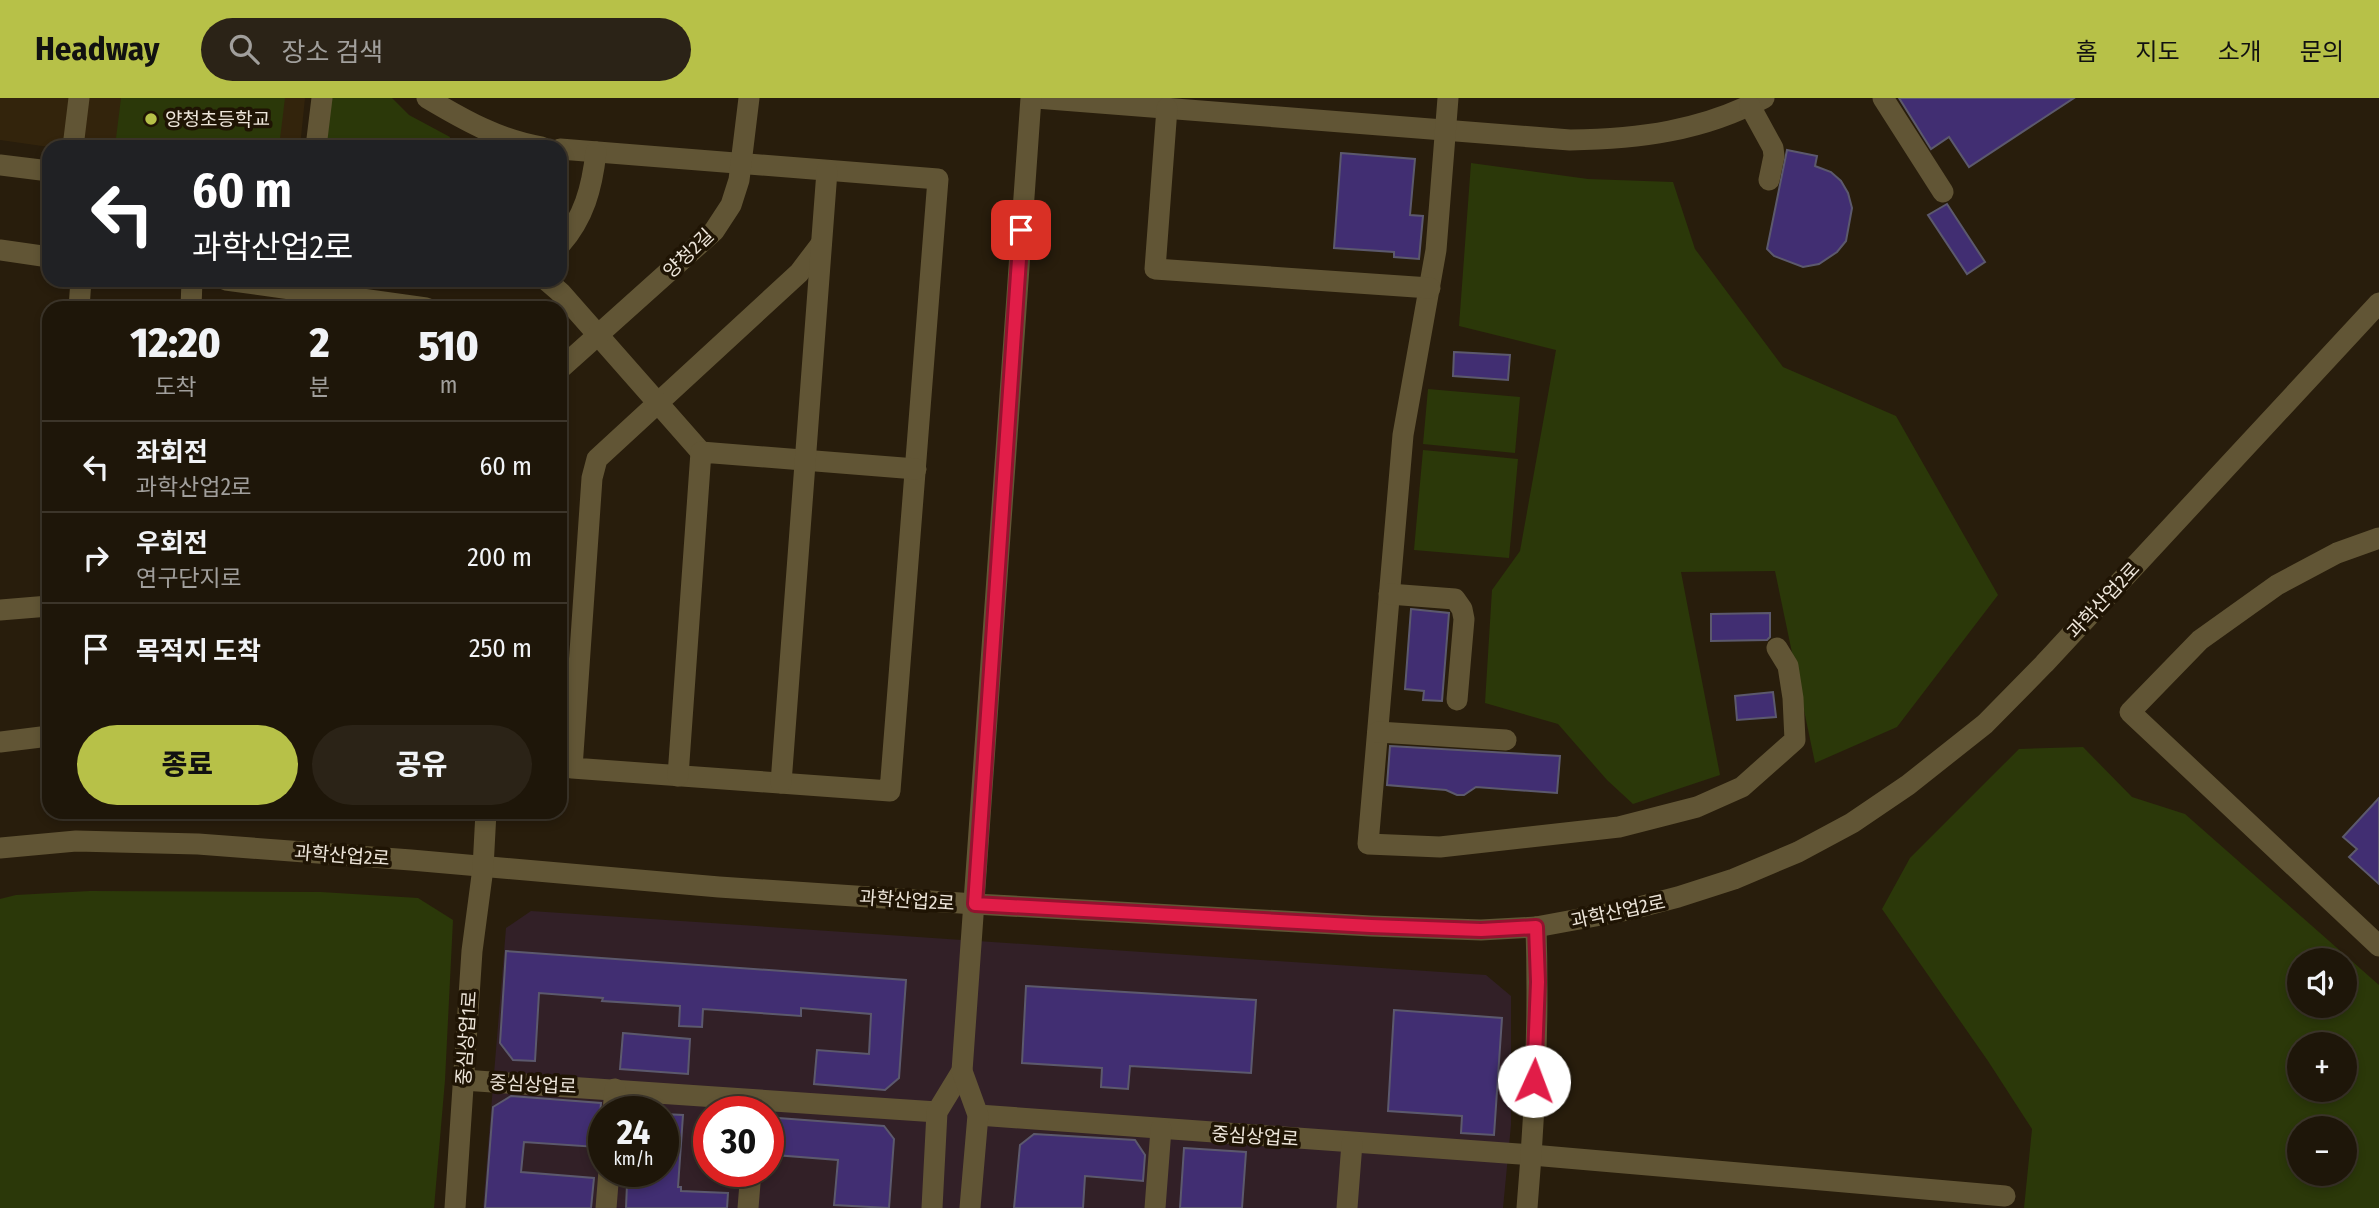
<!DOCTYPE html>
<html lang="ko">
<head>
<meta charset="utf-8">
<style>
	:root { --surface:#1e1609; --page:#2b2317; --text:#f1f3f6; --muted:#a19f9c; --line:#3c352a; --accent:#b7c148 }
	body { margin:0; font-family:"Fira Sans Condensed","Noto Sans KR",sans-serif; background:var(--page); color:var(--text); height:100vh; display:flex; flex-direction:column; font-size:26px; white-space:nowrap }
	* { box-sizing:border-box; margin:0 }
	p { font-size:23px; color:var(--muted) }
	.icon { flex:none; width:38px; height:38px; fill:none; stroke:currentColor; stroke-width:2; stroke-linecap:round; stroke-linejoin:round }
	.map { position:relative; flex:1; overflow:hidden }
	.panel { position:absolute; left:42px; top:203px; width:525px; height:518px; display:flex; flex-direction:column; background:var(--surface); border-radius:21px; box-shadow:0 4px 10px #0003,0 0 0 2px var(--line) }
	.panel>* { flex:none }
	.top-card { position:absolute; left:42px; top:42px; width:525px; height:147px; border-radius:21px; box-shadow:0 4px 10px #0003,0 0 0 2px var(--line); background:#202124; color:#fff; overflow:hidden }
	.fabs { position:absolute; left:2287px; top:850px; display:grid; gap:14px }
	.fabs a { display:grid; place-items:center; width:70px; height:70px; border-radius:50%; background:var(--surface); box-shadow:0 4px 10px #0003,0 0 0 2px var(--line); font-size:35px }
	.speed { position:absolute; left:588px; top:998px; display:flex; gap:14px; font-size:35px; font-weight:700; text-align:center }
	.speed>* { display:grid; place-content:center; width:91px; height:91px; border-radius:50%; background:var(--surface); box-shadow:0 4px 10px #0003,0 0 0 2px var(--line); line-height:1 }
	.speed small { font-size:18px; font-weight:400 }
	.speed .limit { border:10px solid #d22; background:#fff; color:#111 }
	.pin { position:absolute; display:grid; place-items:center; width:60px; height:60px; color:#fff; margin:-30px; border-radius:14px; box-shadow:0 4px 10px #0006 }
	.me { position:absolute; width:77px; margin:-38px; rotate:2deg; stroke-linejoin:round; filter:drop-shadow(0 0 5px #0008) }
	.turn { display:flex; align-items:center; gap:24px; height:147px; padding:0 35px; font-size:32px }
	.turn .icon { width:91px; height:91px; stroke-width:2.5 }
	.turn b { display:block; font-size:49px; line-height:60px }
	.eta { display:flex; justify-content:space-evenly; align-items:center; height:119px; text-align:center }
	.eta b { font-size:42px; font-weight:800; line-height:49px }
	.button { display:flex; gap:14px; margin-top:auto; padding:14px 35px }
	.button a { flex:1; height:80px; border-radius:42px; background:var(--accent); color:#111; font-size:28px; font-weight:800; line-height:80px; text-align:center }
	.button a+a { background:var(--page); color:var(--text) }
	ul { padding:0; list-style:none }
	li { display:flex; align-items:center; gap:21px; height:91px; padding:0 35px; border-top:2px solid var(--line) }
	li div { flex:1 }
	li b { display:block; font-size:26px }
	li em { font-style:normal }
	header { display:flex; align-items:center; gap:42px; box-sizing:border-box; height:98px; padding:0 35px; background:var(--accent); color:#111 }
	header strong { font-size:33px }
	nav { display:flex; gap:38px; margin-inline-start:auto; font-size:24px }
	.search { width:490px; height:63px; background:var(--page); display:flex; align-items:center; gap:18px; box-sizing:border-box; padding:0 24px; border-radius:38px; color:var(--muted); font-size:26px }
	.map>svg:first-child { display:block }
</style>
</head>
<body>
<header>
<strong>Headway</strong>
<div class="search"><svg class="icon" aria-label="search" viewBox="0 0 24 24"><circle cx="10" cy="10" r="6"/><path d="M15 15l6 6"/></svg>장소 검색</div>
<nav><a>홈</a><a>지도</a><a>소개</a><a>문의</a></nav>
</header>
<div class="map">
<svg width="2379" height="1110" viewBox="0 0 2379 1110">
	<rect width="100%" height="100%" fill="#281d0c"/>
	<path fill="#322027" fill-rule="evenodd" d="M531 813 1486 877 1511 898V1027L1503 1110H483L506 830ZM604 1013H663V1073H604ZM709 1013H768V1073H709Z"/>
	<path fill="#33240c" d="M0 0H305L300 49H49L0 42Z"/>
	<g fill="#2b3809" fill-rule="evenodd">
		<path d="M121 0H285L279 49 115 48Z"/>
		<path d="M329 0H392L409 17 450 39 448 49H323Z"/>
		<path d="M1471 65 1588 81 1673 84 1695 151 1783 269 1896 318 1998 497 1897 629 1815 665 1775 473 1681 474 1720 677 1633 706 1607 682 1558 626 1485 605 1492 492 1520 453 1556 252 1459 228Z"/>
		<path d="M1428 291 1520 299 1515 355 1423 346Z"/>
		<path d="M1423 352 1518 361 1509 460 1414 452Z"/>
		<path d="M2083 649 2132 699 2185 716 2379 887V1110H2024L2032 1031 1988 963 1882 811 1910 760 2019 651ZM2300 863H2345V908H2300ZM2300 947H2345V992H2300ZM2300 1031H2345V1076H2300Z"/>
		<path d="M90 793 321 794 418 800 453 822 445 982 434 1110H0V801L16 797Z"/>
	</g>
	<g fill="#412e72" stroke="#5c596d" stroke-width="2">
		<path d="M1899 0H2074L1969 69 1949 39 1931 51Z"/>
		<path d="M1787 52 1817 58 1815 68 1831 74 1841 83 1848 95 1852 110 1846 143 1837 154 1819 166 1803 169 1774 158 1767 151Z"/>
		<path d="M1341 55 1415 61 1410 117 1423 118 1419 161 1394 159V154L1334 150Z"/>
		<path d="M1947 106 1985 164 1967 176 1928 117Z"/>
		<path d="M1454 254 1510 257 1508 282 1453 278Z"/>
		<path d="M1411 511 1449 515 1442 603 1423 602 1424 593 1405 591Z"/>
		<path d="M1770 515V539L1767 542 1711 543V516Z"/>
		<path d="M1773 594 1776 619 1737 622 1735 598Z"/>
		<path d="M1390 648 1560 658 1557 695 1476 689 1464 697H1457L1446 692 1387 687Z"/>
		<path d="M2379 700V786L2349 759 2357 751 2343 739Z"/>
		<path d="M506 853 906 882 899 980 885 992 814 986 817 952 869 956 871 916 801 910V918L703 911 702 929 679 928 680 908 602 903 603 900 539 895 535 963 513 962 500 945Z"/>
		<path d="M1026 888 1256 902 1251 975 1130 968 1128 991 1101 989 1102 970 1022 965Z"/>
		<path d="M1394 912 1502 920 1494 1037 1461 1035 1462 1018 1388 1013Z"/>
		<path d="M623 935 690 941 688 976 620 971Z"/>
		<path d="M511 998 601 1005 597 1049 524 1044 521 1074 594 1080 591 1110H485L493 1009Z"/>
		<path d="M663 1016 683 1017 678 1089H681V1093L728 1095 727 1110H626L627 1086 641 1087 642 1073H663Z"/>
		<path d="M778 1020 884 1028 894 1041 889 1110 834 1107 838 1062 775 1057Z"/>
		<path d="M1034 1036 1135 1042 1145 1057 1143 1083 1085 1078 1083 1110H1014L1020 1047Z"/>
		<path d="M1184 1050 1246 1054 1242 1110H1180Z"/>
	</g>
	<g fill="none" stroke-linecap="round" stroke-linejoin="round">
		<g stroke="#615535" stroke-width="21">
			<path d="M427 0C464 22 499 42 542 49"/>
			<path d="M1036 0 1570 42C1638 41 1703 33 1764 0"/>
			<path d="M1448 0 1436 152 1403 337 1368 746 1440 749 1619 729 1697 709 1742 689 1795 642 1793 600 1788 568 1777 550"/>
			<path d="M1883 0 1943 94"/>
			<path d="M1750 8 1773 50 1774 58 1769 82"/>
			<path d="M1167 10 1155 171 1430 190"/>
			<path d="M73 49 79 0"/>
			<path d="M316 49 322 0"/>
			<path d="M560 51 938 81 890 693 572 670 592 380 597 361 799 175 821 146"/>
			<path d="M0 67 49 73"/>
			<path d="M560 147C584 120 592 90 596 54"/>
			<path d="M0 152 49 159"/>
			<path d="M226 182 426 210"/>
			<path d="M546 182 561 195 701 354"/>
			<path d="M79 210 81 182"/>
			<path d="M191 210 192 182"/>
			<path d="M560 271 714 133 731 107 739 82 749 0"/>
			<path d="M2379 440 2337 455 2277 487 2200 542 2130 614 2379 848"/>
			<path d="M1389 496 1455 501 1462 511 1464 521 1457 602"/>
			<path d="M0 512 49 508"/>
			<path d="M1378 634 1506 642"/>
			<path d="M0 644 49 638"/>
			<path d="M678 678 701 354 916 371"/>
			<path d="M781 685 827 73"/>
			<path d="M0 750 76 743 198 746 411 762 719 789 975 806 1371 828 1481 832 1536 829 1628 812 1678 799 1734 781 1798 754 1852 725 1908 687 1985 626 2044 566 2379 205"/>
			<path d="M463 982 937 1014"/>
			<path d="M613 1013 615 991"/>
			<path d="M978 1017 1532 1057 2005 1098"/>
			<path d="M455 1110 472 853 483 770 486 714"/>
			<path d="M606 1110 609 1073"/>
			<path d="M748 1110 751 1073"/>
			<path d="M932 1110 937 1014 962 973"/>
			<path d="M970 1110 978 1017 962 973 1031 0"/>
			<path d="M1155 1110 1161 1031"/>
			<path d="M1347 1110 1352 1045"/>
			<path d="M1527 1110C1535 1017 1539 923 1536 829"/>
		</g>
	</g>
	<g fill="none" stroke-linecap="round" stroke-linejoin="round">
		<defs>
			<path id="route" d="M1021 132 975 806 1371 828 1481 832 1536 829 1538 884 1534 983"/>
		</defs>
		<use href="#route" stroke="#92132f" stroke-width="18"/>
		<use href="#route" stroke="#e11d48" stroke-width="12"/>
	</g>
	<circle fill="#b7c148" stroke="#1f1404" stroke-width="2.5" cx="151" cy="21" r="7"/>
	<g text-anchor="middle" stroke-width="7" stroke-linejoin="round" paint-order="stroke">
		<g font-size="19" fill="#ede5da" stroke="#1f1404" text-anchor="start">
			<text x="165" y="28">양청초등학교</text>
		</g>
		<g font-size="19" fill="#ede5da" stroke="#1f1404">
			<text transform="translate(688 155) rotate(-44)" y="7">양청2길</text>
			<text transform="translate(2103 502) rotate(-47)" y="7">과학산업2로</text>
			<text transform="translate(342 757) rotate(4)" y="7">과학산업2로</text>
			<text transform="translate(907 802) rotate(4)" y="7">과학산업2로</text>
			<text transform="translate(1618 813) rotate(-12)" y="7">과학산업2로</text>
			<text transform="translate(466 940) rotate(-86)" y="7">중심상업1로</text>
			<text transform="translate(533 986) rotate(3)" y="7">중심상업로</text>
			<text transform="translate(1255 1038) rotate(4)" y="7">중심상업로</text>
		</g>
	</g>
</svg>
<div class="fabs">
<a><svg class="icon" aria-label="sound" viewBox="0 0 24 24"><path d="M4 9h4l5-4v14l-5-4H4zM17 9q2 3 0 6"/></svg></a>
<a>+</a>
<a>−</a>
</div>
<div class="speed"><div>24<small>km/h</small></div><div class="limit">30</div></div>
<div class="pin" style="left:1021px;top:132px;background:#d93025"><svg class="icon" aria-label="arrive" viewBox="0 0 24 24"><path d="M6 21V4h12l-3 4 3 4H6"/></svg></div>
<svg class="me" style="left:1534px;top:983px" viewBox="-20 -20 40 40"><circle r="19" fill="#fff"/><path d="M0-13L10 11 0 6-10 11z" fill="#e11d48"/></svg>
<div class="top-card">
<div class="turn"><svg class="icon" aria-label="left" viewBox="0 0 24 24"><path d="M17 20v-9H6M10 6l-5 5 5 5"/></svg><div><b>60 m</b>과학산업2로</div></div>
</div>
<section class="panel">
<div class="eta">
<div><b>12:20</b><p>도착</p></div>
<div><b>2</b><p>분</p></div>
<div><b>510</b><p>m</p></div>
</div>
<ul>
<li><svg class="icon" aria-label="left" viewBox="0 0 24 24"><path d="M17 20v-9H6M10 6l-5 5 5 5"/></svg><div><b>좌회전</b><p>과학산업2로</p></div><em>60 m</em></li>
<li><svg class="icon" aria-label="right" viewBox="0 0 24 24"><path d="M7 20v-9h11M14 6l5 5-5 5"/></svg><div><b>우회전</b><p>연구단지로</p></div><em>200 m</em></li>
<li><svg class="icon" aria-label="arrive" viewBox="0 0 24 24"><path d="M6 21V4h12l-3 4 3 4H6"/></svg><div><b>목적지 도착</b></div><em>250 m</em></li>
</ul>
<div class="button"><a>종료</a><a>공유</a></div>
</section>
</div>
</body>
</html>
